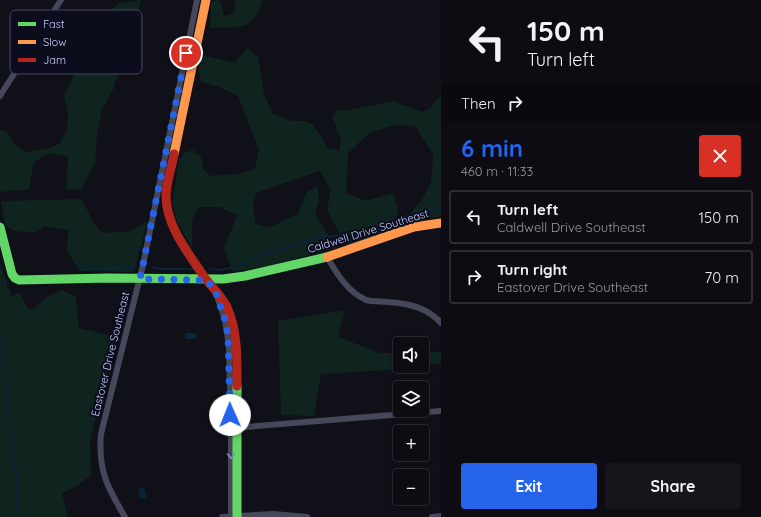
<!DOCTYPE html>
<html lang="en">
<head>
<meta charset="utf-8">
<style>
	:root { --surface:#0c0c12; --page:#15151b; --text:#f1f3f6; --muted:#9a9b9f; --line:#2c2c32; --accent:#2563eb }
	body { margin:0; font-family:Quicksand,sans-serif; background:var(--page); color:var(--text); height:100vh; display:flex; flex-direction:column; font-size:15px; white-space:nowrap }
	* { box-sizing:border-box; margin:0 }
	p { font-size:13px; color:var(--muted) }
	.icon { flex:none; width:22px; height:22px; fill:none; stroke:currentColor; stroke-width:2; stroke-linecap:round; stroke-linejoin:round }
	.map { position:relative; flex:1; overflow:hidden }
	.side { display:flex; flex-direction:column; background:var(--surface); width:320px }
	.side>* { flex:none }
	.hud { background:#0c0c12; color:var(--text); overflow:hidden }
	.buttons { position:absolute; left:393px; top:337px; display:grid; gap:8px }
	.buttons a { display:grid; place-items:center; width:36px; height:36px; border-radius:4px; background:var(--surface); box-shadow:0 2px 6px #0003,0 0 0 1px var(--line); font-size:20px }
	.pin { position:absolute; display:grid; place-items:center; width:34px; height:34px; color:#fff; margin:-17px; border:2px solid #fff; border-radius:50%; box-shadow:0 1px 4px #0007 }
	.me { position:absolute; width:44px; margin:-22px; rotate:359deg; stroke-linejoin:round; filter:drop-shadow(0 0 3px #0008) }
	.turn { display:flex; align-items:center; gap:14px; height:84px; padding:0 20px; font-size:18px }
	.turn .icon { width:52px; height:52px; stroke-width:2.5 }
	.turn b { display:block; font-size:28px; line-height:34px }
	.then { display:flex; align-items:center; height:38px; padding:0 20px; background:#0003; gap:8px; font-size:15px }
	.round { display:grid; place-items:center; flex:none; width:42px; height:42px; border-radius:4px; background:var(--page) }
	.overview { display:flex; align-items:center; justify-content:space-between; height:68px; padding:0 20px }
	h1 { font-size:24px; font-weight:800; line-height:30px; color:var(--accent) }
	.action { display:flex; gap:8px; margin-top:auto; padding:8px 20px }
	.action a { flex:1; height:46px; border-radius:4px; background:var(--accent); color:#fff; font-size:16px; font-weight:800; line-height:46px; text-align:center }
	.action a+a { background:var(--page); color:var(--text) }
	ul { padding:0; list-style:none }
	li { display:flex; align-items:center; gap:12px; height:54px; margin:0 8px 6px; padding:0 12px; border:2px solid var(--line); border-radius:4px }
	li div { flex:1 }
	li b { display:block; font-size:15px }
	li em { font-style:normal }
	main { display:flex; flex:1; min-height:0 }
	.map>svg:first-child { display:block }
</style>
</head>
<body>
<main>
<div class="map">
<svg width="441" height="517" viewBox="0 0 441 517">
	<rect width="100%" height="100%" fill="#101018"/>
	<g fill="#0f231f">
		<path d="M141 0 134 30 128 39 113 90 102 109 97 134 95 163 81 189 66 190 68 157 49 153 34 162 29 189 0 192V130L7 132 14 144 26 152 49 148 59 144 67 130 68 115 64 96 79 65 77 53 93 26 119 3Z"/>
		<path d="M216 0H219L222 7 224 16 233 14 236 0H263C252 33 240 26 210 28L211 2Z"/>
		<path d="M247 48 258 57 264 94 273 114 293 121H304L312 124 322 138 327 148 339 150 341 140 332 117 338 110H349L393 101 422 112 429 109 441 95V216L407 223 413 210 423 198 431 182 433 154 415 126 397 125 370 132 348 153 346 193 366 201 393 193 398 209 395 230 346 246 327 210 331 190 320 171 256 193 253 207 256 224 270 227 298 214 307 191 318 187 319 201 315 214 336 248 264 267 233 272 224 249 237 215 219 207H199L192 220V249L177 221 172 204 178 163 184 153 193 150 201 157 203 169 211 176 237 174 255 169 259 150 238 96 217 86 201 82 198 68 202 55 235 63Z"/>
		<path d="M82 199 92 220 102 233 131 231 148 220 134 272 80 271 67 251 68 230 44 226 35 233 14 231 5 225 1 201Z"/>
		<path d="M0 263 11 296 20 293 28 309 35 308 45 298 62 290 76 297 79 328 116 337 90 440 91 475 78 485 62 494 68 517H0Z"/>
		<path d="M345 310 339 331V337L379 353H400V366H421L392 370 321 374 314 416 281 415 278 321Z"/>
		<path d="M422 352H441V363L422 366Z"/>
	</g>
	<g fill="#0a2435">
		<rect x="185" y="333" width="11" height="6"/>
		<path d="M144 488 147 498 141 499 138 489Z"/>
	</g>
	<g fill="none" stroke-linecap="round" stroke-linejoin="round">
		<g stroke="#0a2435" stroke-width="2">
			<path d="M76 263 96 270 118 267 135 268"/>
			<path d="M152 267 161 269H193"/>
			<path d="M210 269 220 270 240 266 256 257 307 241 334 236 367 231 397 222 398 220 414 213 441 208"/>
			<path d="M0 284 6 281"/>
			<path d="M0 338 4 361 8 415 17 479 16 517"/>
		</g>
		<g stroke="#444859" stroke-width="6">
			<path d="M0 96 61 0"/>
			<path d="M327 257C337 274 348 292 366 300 373 302 381 301 388 302 407 303 428 308 441 323"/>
			<path d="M217 296 225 320 229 346 231 429V516"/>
			<path d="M234 428 441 411"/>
			<path d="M125 517C107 487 98 470 101 434L143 265 197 0"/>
			<path d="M222 517 273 514 307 517"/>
			<path d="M432 517 441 516"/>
		</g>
		<g stroke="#63d668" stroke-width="9">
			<path d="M0 227 12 274 15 278 19 280 108 278 223 279 245 276 327 257"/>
			<path d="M237 386V516"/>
		</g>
		<g stroke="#ff974d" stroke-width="9">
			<path d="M174 154 206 0"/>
			<path d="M327 257 414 227 441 223"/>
		</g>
		<path stroke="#b3261e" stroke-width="9" d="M174 154C172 167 166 183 166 196 166 226 189 254 205 278 212 287 222 297 227 307 238 331 237 360 237 386"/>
	</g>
	<defs><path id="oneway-chevron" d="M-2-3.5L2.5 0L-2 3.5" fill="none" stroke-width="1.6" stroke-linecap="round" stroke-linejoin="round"/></defs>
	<use stroke="#868cac" href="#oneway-chevron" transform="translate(231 456) rotate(90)"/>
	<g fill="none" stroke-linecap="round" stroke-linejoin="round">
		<path stroke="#2563eb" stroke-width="7" stroke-dasharray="0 12.6" d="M186 53 140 279 207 280 216 293 225 320 228 335 230 415"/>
	</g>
	<g text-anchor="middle" stroke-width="4" stroke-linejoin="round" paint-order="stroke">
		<g font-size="11" fill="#c8cffe" stroke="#0c0d1c">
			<text transform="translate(368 231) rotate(-17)" y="4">Caldwell Drive Southeast</text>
			<text transform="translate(110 354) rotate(-76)" y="4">Eastover Drive Southeast</text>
		</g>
	</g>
	<rect x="10" y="10" width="132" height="64" rx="6" fill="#0c0d1c" stroke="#444760" stroke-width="1"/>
	<rect x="18" y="22" width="18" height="4" fill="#63d668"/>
	<rect x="18" y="40" width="18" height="4" fill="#ff974d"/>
	<rect x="18" y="58" width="18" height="4" fill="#b3261e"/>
	<g font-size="11" fill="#c8cffe">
		<text x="43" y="28">Fast</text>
		<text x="43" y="46">Slow</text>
		<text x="43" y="64">Jam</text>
	</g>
</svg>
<div class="buttons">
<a><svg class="icon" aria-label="sound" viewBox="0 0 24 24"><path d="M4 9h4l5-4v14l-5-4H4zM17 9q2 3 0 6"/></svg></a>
<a><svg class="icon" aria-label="layers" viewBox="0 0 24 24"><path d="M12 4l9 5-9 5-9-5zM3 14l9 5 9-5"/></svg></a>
<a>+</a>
<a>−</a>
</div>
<div class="pin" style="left:186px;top:53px;background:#d93025"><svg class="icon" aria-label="arrive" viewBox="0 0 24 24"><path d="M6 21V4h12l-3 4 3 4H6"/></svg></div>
<svg class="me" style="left:230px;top:415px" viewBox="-20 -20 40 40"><circle r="19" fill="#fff"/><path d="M0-13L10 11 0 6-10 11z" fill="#2563eb"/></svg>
</div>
<section class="side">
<div class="hud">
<div class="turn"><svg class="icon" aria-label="left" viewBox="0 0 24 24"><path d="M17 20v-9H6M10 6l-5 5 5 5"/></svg><div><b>150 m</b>Turn left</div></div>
<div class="then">Then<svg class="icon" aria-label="right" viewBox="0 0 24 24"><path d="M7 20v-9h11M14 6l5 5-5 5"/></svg></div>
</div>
<div class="overview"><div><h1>6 min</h1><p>460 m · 11:33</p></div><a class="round" style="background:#d93025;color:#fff"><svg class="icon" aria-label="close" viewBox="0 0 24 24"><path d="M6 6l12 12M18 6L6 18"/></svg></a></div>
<ul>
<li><svg class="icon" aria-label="left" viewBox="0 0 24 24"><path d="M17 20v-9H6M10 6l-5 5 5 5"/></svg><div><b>Turn left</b><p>Caldwell Drive Southeast</p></div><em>150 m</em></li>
<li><svg class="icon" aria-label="right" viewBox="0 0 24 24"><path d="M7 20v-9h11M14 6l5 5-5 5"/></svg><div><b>Turn right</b><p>Eastover Drive Southeast</p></div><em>70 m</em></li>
</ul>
<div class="action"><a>Exit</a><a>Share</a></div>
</section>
</main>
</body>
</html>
